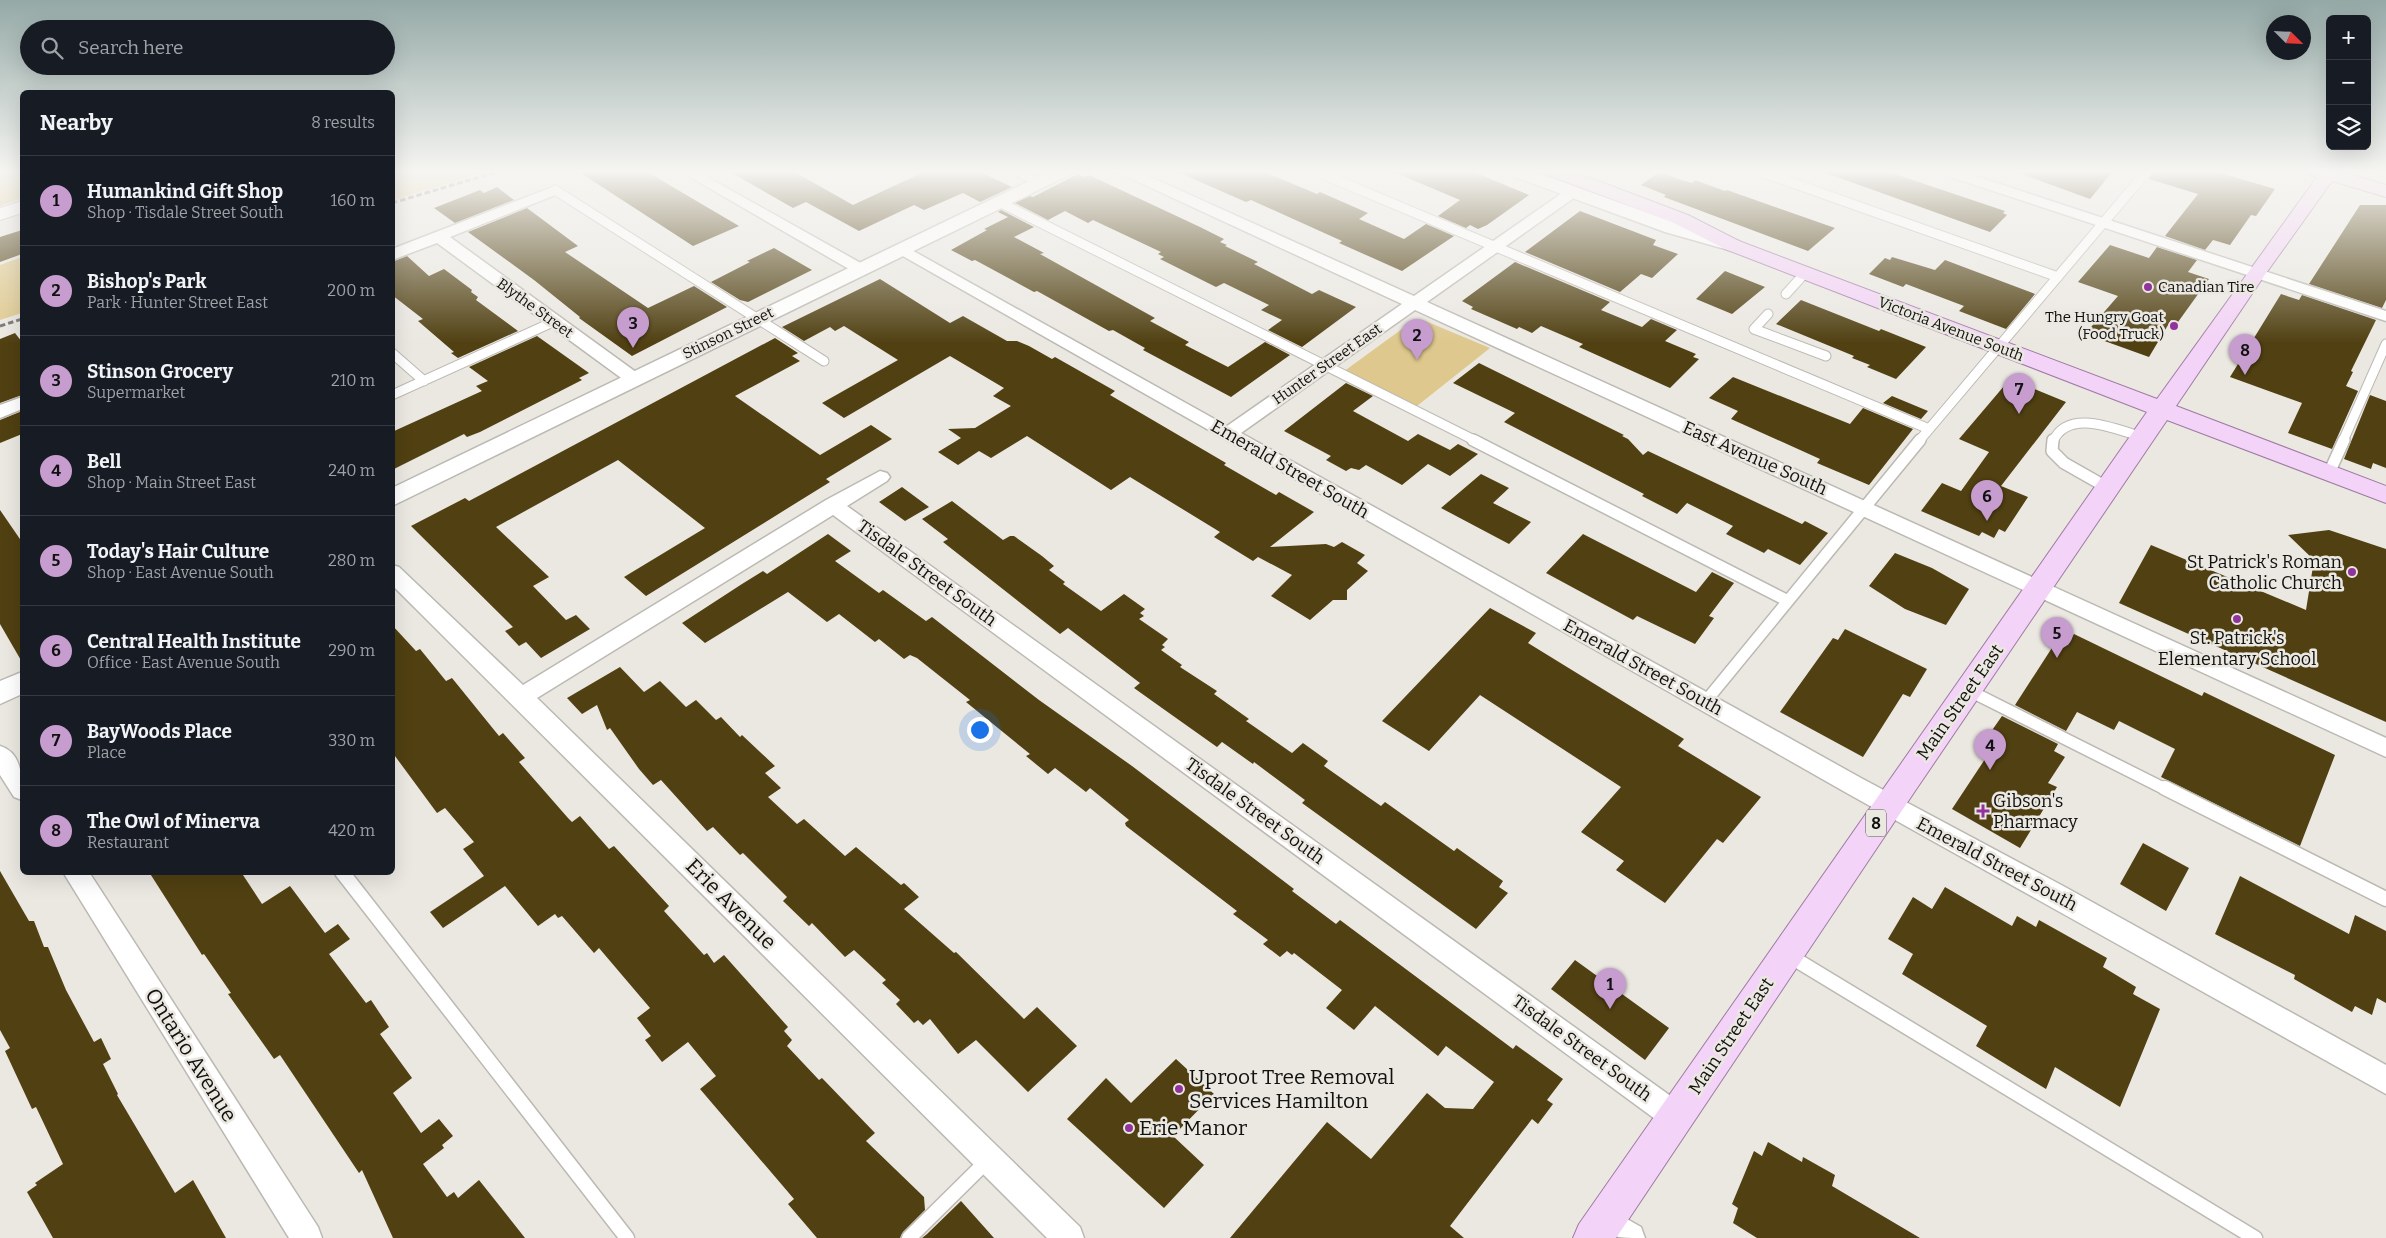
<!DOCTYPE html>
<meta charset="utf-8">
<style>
body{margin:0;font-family:Bitter,serif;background:#242831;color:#f1f3f6}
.controls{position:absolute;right:15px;top:15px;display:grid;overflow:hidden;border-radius:8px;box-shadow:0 5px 20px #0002}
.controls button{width:45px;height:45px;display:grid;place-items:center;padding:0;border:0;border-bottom:1px solid #363941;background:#171b24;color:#f1f3f6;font:25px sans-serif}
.compass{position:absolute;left:2266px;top:15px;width:45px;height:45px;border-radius:50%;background:#171b24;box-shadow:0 5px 20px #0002;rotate:114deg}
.you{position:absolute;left:979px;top:729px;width:18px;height:18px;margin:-12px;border:4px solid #fff;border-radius:50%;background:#1a73e8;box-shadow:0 0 0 8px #1a73e833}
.badge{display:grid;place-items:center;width:32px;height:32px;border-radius:50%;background:#c69dce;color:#111;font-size:16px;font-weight:700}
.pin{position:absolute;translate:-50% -41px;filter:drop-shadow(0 1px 2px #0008)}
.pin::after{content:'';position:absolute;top:26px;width:18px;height:15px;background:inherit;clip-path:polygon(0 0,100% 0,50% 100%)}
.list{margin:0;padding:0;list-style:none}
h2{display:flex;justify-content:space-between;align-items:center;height:65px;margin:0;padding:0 20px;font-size:21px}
h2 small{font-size:16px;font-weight:400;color:#9ea1a6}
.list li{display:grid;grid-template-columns:32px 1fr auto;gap:15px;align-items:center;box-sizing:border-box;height:90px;padding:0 20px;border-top:1px solid #363941}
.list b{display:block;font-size:19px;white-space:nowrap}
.list p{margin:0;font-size:16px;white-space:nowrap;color:#9ea1a6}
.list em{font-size:16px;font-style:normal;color:#9ea1a6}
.icon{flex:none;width:28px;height:28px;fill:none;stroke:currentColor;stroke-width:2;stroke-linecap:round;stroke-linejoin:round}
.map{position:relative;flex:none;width:2386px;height:1238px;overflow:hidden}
.search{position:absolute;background:#171b24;box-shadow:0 5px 20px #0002;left:20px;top:20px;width:375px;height:55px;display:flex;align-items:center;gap:12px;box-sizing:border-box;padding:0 18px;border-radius:28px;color:#9ea1a6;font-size:19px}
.panel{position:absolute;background:#171b24;box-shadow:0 5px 20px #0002;left:20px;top:90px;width:375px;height:785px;border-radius:8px}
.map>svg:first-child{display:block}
</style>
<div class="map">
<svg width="2386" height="1238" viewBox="0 0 2386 1238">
<rect width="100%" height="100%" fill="#ebe8e2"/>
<path fill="#dec88d" d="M0,170H22V198L0,206Z
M393,170H491L393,200Z
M22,257V313L0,320V265Z
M1423,320L1490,348L1417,406L1343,372L1413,321Z"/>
<path fill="#504012" d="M576,170H644L739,226L693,246Z
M727,170H791L853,205L928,170H976L1012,187L980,202L963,193L924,210L914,205L859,231L806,202L793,208Z
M1173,170H1260L1317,194L1320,192L1368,213L1359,219L1404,239L1426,224L1454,236L1402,271L1339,243L1342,241L1251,200L1246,202Z
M1389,170H1469L1529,195L1487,225L1478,229L1470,225L1466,228L1438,216L1460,200Z
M1826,170H1883L2005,211L2003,213L2007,215L1990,232L1826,173Z
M2022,170H2114L2090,199L2022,174Z
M2154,170H2210L2275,189L2256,216L2251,215L2230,245L2213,240L2205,250L2165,236L2198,194L2149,179Z
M1659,172L1685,181L1692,183L1695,180L1725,191L1727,190L1835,228L1808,251L1664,197L1666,195L1641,185Z
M1078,174L1084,177L1089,175L1200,227L1224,239L1220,242L1227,245L1225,246L1258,262L1254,264L1312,294L1319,290L1356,307L1302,347L1268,330L1282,320L1261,310L1269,305L1224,283L1216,287L1160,259L1164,257L1158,254L1161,252L1093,220L1088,223L1065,211L1048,220L1015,203L1030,196L1033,197Z
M497,187L514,200L455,223L434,208L480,190L484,193Z
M2360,205H2386V300L2382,308L2309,284Z
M527,208L578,246L565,252L648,308L694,286L727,307L632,356L579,318L580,317L534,280L468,232Z
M1001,210L1034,227L1014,237L1044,253L1040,254L1155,318L1150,321L1189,342L1185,345L1228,367L1265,342L1290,355L1231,397L1143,350L1145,348L1113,330L1109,331L1037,291L1034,292L975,260L972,261L951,250L987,230L984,229L1008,217L998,212Z
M1580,211L1656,240L1653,245L1678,254L1652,278L1641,274L1620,292L1525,252Z
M22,230V254L0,262V237Z
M2110,245L2149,258L2157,247L2197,260L2188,272L2209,279L2178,322L2171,320L2149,357L2085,334L2118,296L2078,282Z
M774,248L812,270L748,302L740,300L711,282L750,262L747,261Z
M407,256L429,276L444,269L472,290L471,292L478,297L476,300L518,331L458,358L451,353L454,352L418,321L423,319L392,295V262Z
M1892,257L1935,270L1945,260L2035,294L2006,329L1959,311L1964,306L1906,284L1903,287L1869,274L1885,258L1890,260Z
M1515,262L1610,302L1601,310L1642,327L1651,319L1677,330L1665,341L1696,354L1693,357L1699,359L1670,388L1579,347L1583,344L1541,326L1532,333L1519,327L1517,329L1471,309L1473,307L1462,301Z
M1725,271L1765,287L1732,314L1696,299Z
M880,279L950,323L963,316L1007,341H1017L1029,346L1052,359L1055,357L1115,391L1110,395L1226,463L1224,465L1276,495L1279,492L1314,512L1270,547L1326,544L1334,547L1342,542L1365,555L1357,563L1368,571L1347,590V600H1333L1310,620L1271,596L1292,575L1258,557L1253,561L1214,537L1220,532L1130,477L1111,490L1027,436L991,458L979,451L958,465L938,452L961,438L948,429L975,428L1011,406L993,396L1004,388L950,356L844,418L822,403L898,360L844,326L835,331L830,327L804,341L782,327Z
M2281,294L2299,300L2302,295L2376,320L2351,371L2353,372L2346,386L2358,391L2332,449L2288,433L2302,403L2230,377Z
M1801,300L1879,331L1881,329L1926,347L1896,379L1867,367L1870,365L1852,358L1854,356L1776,324Z
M15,333L22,342V395L0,403V339Z
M537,336L589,373L579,378L582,380L533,405L480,432L467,437L464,434L392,470V432L482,391L476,386L488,381L469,367Z
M775,338L798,353L792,356L800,361L735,396L820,455L871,425L892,439L826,479L830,482L646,596L624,577L705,528L618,460L496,527L549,577L533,586L566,620L576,615L590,629L541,658L526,642L519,646L505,631L513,627L411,526L465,498L469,501Z
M1479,363L1624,435L1622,436L1628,439L1643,455L1648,451L1802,524L1805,521L1828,533L1800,565L1768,549L1764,553L1726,534L1733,526L1687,503L1677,514L1642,496L1644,494L1504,422L1515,413L1453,383Z
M1733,377L1850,424L1863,408L1913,429L1869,485L1817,463L1820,459L1731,419L1738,411L1709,398Z
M2010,379L2066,402L2001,486L2028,497L2005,532L1999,529L1994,538L1982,532L1979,536L1921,511L1942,483L1961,491L1989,452L1959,439Z
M1346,383L1373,396L1353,411L1408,441L1418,434L1450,450L1458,444L1478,454L1450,476L1428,464L1402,485L1366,465L1359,470L1351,468L1346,471L1326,460L1331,456L1284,431Z
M2370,395L2386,401V468L2373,463L2371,469L2344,459Z
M1892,396L1928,411L1921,419L1883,403Z
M22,411V434L0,443V420Z
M1481,474L1509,488L1493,503L1531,522L1509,544L1441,508Z
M902,487L929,507L905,521L879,502Z
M952,501L1003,540L1010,536H1014L1042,556L1054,566L1049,570L1065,582L1063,584L1101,611L1124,594L1145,609L1140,613L1144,616L1139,619L1168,639L1162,645L1165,647L1161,650L1182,665L1180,667L1217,691L1214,694L1249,719L1246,721L1292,753L1303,743L1328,761L1324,766L1368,797L1381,806L1385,802L1454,851L1457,848L1503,881L1499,887L1508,893L1476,929L1302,803L1305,800L1254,762L1253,764L1222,742L1217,747L1162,708L1134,688L1140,683L1068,628L1060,634L943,542L948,539L922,519Z
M0,510L22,542V662L0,624Z
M2329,530L2386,549V722L2119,603L2151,545L2306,610L2314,560L2288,535Z
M828,534L851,551L835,561L879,593L883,590L926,621L932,617L1039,700L1132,766L1294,889L1292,891L1336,924L1340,920L1513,1049L1516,1045L1563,1079L1547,1100L1553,1104L1538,1124L1532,1119L1450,1226L1464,1238H1230L1327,1122L1371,1159L1427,1093L1445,1108L1473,1109L1494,1082L1446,1046L1438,1056L1375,1006L1354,1030L1326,1008L1342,990L1294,953L1292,955L1287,951L1280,957L1263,944L1268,940L1233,914L1237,911L1126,826L1125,823L1129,820L1090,788L1086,792L1055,768L1048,774L1026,756L1030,754L966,702L970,700L917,658L910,655L904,659L879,639L875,642L839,614L827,622L788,592L705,643L682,623L742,584L763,571L767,574Z
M1583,534L1696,592L1712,572L1734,583L1709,616L1714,618L1695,644L1637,616L1633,620L1546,573Z
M1895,553L1932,568L1969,589L1946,625L1905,609L1869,586Z
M1490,608L1536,633L1528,643L1684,739L1678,746L1761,797L1723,843L1717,839L1665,903L1616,870L1624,861L1581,832L1621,787L1480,695L1429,751L1382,721Z
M392,625L416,651L420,649L446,681L452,678L499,736L503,733L525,758L519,762L568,818L572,822L580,816L609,849L614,846L669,906L664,911L704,955L707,953L714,963L724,955L788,1027L784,1031L792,1040L787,1046L819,1080L822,1078L875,1133L866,1141L924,1197L925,1210L903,1232L900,1238H817L788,1204L794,1199L700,1089L716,1076L688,1042L662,1062L645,1040L651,1036L637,1018L650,1008L599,948L594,953L562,916L558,918L555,914L538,926L505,886L443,928L430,912L484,876L463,849L474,842L445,808L437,813L392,752Z
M1845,629L1927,669L1910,697L1903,694L1863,757L1780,712L1833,638L1838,640Z
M2074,634L2202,696L2204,692L2335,755L2300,846L2161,777L2175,749L2119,721L2114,730L2077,712L2066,731L2015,705L2057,640L2068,645Z
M620,667L644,692L660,681L686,707L696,700L716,720L721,717L740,737L742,735L775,766L765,773L781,788L768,797L797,824L804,819L845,856L856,847L901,885L904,883L919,897L904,909L954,953L956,952L1024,1019L1037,1007L1077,1046L1028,1092L976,1040L958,1054L930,1019L923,1025L918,1020L914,1023L896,1004L900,1000L882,983L886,980L854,950L845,957L812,923L809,926L783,901L787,897L743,853L740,855L713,827L707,831L661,780L653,785L639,769L610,728L607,730L597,705L582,714L567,698Z
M2002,716L2058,744L2054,751L2065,757L2048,783L2057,787L2020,848L1952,809L1997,741L1988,736Z
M2143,843L2189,868L2166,911L2120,884Z
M0,871L29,921H34L44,947H48L66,990L94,1042L101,1038L111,1059L103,1064L118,1094L117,1095L175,1193L193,1180L226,1238H53L27,1192L37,1185L35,1183L63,1164L36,1107L32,1109L5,1051L10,1048L0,1030Z
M149,872H241L262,904L290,886L325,933L338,924L350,939L329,954L366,1003L371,1000L389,1027L380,1034L412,1078L393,1093L421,1133L439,1119L453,1136L442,1145L444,1148L423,1164L447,1197L454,1192L458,1198L479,1180L525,1238H393L362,1170L359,1173L280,1055L274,1059L228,994L231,993L204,954L202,955Z
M2240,876L2349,934L2355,915L2386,931V1003L2377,998L2372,1015L2355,1006L2352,1012L2294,979L2295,975L2215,934Z
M1945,887L2012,926L2017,916L2036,927L2039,920L2107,958L2103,967L2136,987L2133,994L2160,1009L2120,1107L2055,1067L2046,1089L1976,1046L1987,1026L1902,974L1913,954L1888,939L1913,897L1932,909Z
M1575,960L1669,1028L1645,1060L1551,989Z
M1176,1059L1214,1094L1173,1136L1204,1165L1164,1208L1067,1119L1106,1078L1131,1103Z
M1768,1142L1802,1162L1803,1157L1835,1175L1832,1186L1920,1238H1757L1733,1223L1738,1208L1732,1204L1754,1151L1762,1156Z
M961,1201L994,1238H922L927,1234Z"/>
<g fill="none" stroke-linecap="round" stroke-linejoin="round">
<g stroke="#bcb9b3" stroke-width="11">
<path id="service-far2" d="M1313,170L1929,429
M1756,170L2058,277
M2130,170L2144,174
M555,190L824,361
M999,202L1476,441
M1786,294L1805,273
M1768,314L1754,329L1826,356
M392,353L424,381
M392,395L553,322
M1919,441L2148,170
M2053,441C2069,407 2117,430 2143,437
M2343,441L2386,344"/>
</g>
<g stroke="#bcb9b3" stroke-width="14">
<path id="service-far1" d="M1473,440L1788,601
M2053,440L2052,451L2064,463L2108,488
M2329,473L2344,440
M1968,690L2167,790
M1706,701L1920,440"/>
</g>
<g stroke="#bcb9b3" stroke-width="17">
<path id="service" d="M2165,788L2386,899
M342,872L627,1238
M1788,955L2255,1238
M909,1238L989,1159"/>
</g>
<g stroke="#bcb9b3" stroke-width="3">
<path id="minor" d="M678,170H695L866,266L868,269L860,274L854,272Z
M1006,170H1024L1046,182L1044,185H1034Z
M1117,170H1135L1414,296L1568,189H1578L1580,192L1578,195L1427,302L2386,738V757L1415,310L1241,433L1861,778L2065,887L2386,1065V1094L1845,792L894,251L902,246L908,248L1227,426L1402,304L1119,173Z
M1601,170H1616L1607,175L1602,174Z
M1937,170H1957L2386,311V321L1939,173Z
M555,186L562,190L560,193L450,237L640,375L643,379L640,383H628L437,243L392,260V249Z
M22,397V409L0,418V405Z
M880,471L887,473L890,477L887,481L847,506L1686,1107L1690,1117L1686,1127L1676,1131L1666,1127L833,515L537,698L1080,1227L1084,1238H1047L392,585V565L399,567L523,685L826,500Z
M0,746C23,753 22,779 22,800L14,797L0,775Z
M63,872H89L318,1227L322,1238H289Z
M1604,1206L1641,1227L1645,1238C1622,1238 1599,1238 1589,1221L1593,1210Z"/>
</g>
<g stroke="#bcb9b3" stroke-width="3">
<path id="tertiary" d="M1052,170H1074L1071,174L392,506V488Z
M1504,170H1529L1679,224L1739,241L1742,245L1739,249L1732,251L1665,232L1507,174Z
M22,672V694L0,704V681Z"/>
</g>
<g stroke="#bcb9b3" stroke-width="2">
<path id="secondary" d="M22,201V213L0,220V208Z"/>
</g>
<g stroke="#9f7ca2" stroke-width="2">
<path id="primary" d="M1544,170H1569L1688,215L1739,241L2157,399L2317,177L2307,174L2305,170H2340L2339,171L2386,185V197L2332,181L2264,276L2176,406L2386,486V503L2167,420L1915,791L1616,1238H1573L1579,1224L2147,412L1725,249L1674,223L1546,174Z"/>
</g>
<use href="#service-far2" stroke="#fff" stroke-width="9"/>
<use href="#service-far1" stroke="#fff" stroke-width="11"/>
<use href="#service" stroke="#fff" stroke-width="14"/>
<use href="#minor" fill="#fff" fill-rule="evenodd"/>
<use href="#tertiary" fill="#fff" fill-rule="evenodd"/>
<use href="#secondary" fill="#fff" fill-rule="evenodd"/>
<use href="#primary" fill="#f3d3f7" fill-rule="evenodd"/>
<path stroke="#716f6b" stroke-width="3" stroke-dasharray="5.5 3" stroke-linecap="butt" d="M392,203L503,170
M0,326L22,319"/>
</g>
<linearGradient id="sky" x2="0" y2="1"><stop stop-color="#94a9a6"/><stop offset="0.5" stop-color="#f6f5f2"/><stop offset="1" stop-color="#f6f5f2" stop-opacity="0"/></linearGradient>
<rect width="2386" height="343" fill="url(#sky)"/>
<g fill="#91339d" stroke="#ebe8e2" stroke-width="2">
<circle cx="2148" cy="287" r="5"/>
<circle cx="2174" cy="326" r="5"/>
<circle cx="2352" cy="572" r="5"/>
<circle cx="2237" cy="619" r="5"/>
<path d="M1980.5 803.5h5v5h5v5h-5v5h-5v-5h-5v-5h5z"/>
<circle cx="1179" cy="1089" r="5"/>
<circle cx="1129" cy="1128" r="5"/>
</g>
<g text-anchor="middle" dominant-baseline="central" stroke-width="5" stroke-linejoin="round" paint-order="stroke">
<g font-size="15" fill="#11110e" stroke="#ebe8e2" text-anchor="start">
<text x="2158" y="287">Canadian Tire</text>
<text x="2164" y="317" text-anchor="end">The Hungry Goat<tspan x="2164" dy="17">(Food Truck)</tspan></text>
</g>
<g font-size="15" fill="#11110e" stroke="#ebe8e2">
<text transform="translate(535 308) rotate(36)">Blythe Street</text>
<text transform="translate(1951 329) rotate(21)">Victoria Avenue South</text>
<text transform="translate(728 333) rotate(-26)">Stinson Street</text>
<text transform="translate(1327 364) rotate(-35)">Hunter Street East</text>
</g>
<rect fill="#ebe8e2" stroke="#52524e" stroke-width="1" x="1866" y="809.5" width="20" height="27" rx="4"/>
<g font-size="16" font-weight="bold" fill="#11110e">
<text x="1876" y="823">8</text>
</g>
<g font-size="18" fill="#11110e" stroke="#ebe8e2">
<text transform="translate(1755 458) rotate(24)">East Avenue South</text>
<text transform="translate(1290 469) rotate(30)">Emerald Street South</text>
<text transform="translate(927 573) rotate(36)">Tisdale Street South</text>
<text transform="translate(1643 667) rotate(29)">Emerald Street South</text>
<text transform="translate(1960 702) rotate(-55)">Main Street East</text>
<text transform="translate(1255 811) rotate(36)">Tisdale Street South</text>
<text transform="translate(1997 864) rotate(28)">Emerald Street South</text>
<text transform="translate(1731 1036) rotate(-56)">Main Street East</text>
<text transform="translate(1582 1048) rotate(36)">Tisdale Street South</text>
</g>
<g font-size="18" fill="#11110e" stroke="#ebe8e2" text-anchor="end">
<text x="2342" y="562">St Patrick's Roman<tspan x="2342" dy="21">Catholic Church</tspan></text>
<text x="2237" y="638" text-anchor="middle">St. Patrick's<tspan x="2237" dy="21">Elementary School</tspan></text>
<text x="1993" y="801" text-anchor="start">Gibson's<tspan x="1993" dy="21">Pharmacy</tspan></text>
</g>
<g font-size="21" fill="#11110e" stroke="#ebe8e2">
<text transform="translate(731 904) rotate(45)">Erie Avenue</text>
<text transform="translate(191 1055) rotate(58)">Ontario Avenue</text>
</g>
<g font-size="21" fill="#11110e" stroke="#ebe8e2" text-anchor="start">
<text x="1189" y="1077">Uproot Tree Removal<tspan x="1189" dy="24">Services Hamilton</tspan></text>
<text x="1139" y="1128">Erie Manor</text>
</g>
</g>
</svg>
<div class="controls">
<button>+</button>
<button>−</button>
<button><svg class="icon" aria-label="layers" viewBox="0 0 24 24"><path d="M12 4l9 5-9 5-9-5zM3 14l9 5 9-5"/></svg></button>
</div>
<svg class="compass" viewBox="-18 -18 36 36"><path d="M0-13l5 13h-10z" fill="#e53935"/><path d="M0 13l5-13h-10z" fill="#9ea1a6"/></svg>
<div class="you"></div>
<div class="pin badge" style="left:1610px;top:1009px">1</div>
<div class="pin badge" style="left:1417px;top:360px">2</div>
<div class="pin badge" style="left:633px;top:348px">3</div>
<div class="pin badge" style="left:1990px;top:770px">4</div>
<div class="pin badge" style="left:2057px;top:658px">5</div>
<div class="pin badge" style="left:1987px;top:521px">6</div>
<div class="pin badge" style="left:2019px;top:414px">7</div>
<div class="pin badge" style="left:2245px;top:375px">8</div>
<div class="search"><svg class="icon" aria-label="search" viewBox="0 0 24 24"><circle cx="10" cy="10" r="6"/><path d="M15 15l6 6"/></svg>Search here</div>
<section class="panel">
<h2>Nearby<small>8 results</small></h2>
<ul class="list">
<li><span class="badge">1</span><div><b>Humankind Gift Shop</b><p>Shop · Tisdale Street South</p></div><em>160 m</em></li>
<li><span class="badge">2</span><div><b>Bishop's Park</b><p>Park · Hunter Street East</p></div><em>200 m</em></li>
<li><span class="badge">3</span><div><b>Stinson Grocery</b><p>Supermarket</p></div><em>210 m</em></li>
<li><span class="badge">4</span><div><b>Bell</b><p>Shop · Main Street East</p></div><em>240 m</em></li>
<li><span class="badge">5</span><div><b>Today's Hair Culture</b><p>Shop · East Avenue South</p></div><em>280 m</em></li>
<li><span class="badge">6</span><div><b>Central Health Institute</b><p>Office · East Avenue South</p></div><em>290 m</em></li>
<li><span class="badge">7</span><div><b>BayWoods Place</b><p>Place</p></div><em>330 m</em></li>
<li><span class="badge">8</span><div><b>The Owl of Minerva</b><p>Restaurant</p></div><em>420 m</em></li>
</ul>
</section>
</div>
